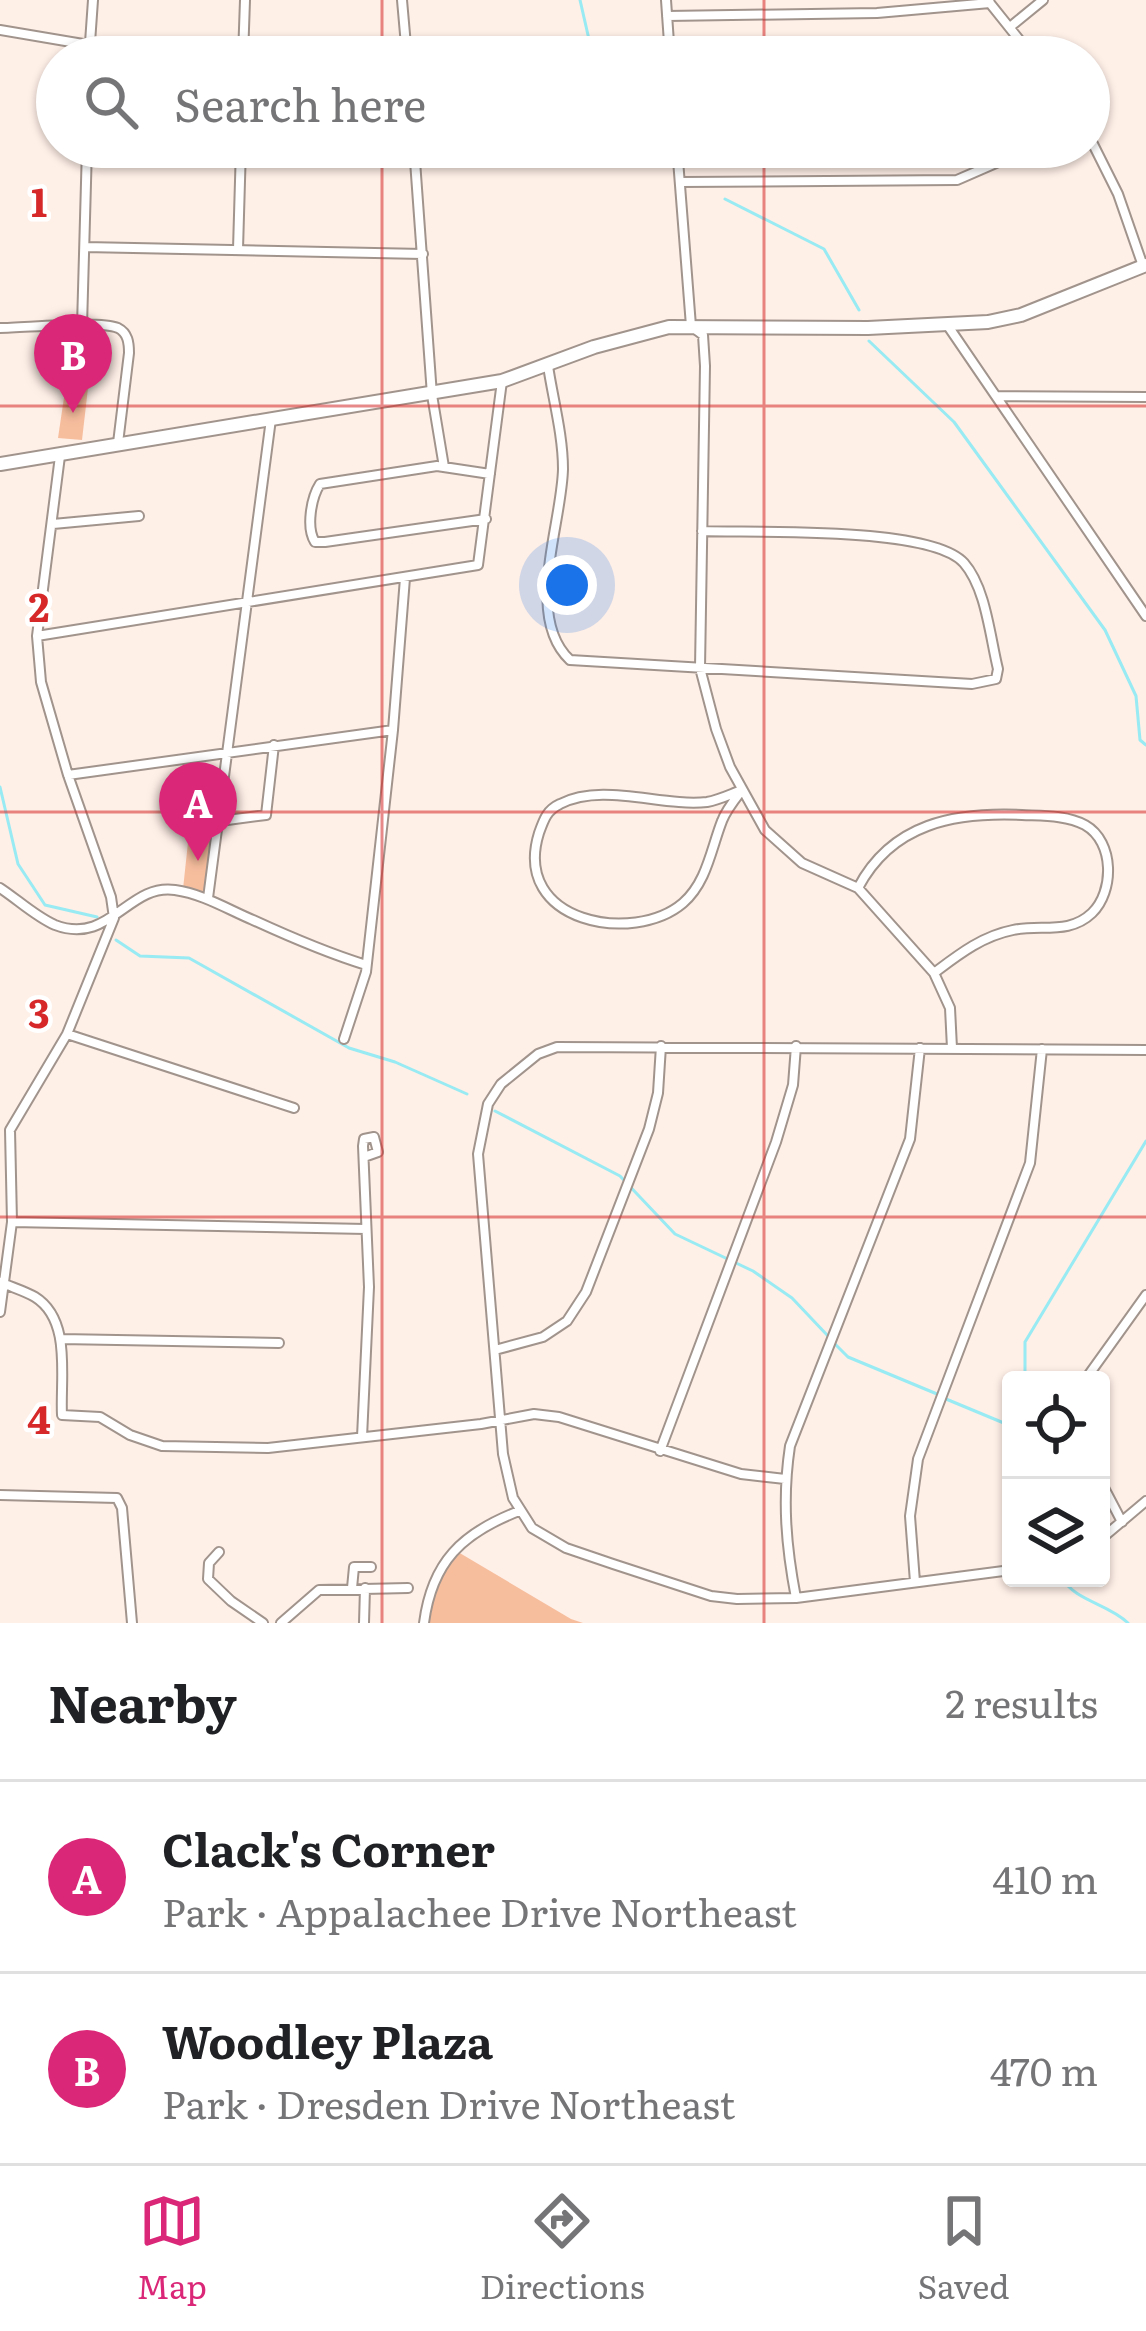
<!DOCTYPE html>
<meta charset="utf-8">
<style>
body{margin:0;font-family:Literata,serif;background:#f6f6f6;color:#202124}
.controls{position:absolute;right:36px;bottom:36px;display:grid;overflow:hidden;border-radius:12px;box-shadow:0 3px 9px #0004}
.controls button{width:108px;height:108px;display:grid;place-items:center;padding:0;border:0;border-bottom:3px solid #e0e0e0;background:#fff;color:#202124;font:60px sans-serif}
.you{position:absolute;left:567px;top:585px;width:42px;height:42px;margin:-30px;border:9px solid #fff;border-radius:50%;background:#1a73e8;box-shadow:0 0 0 18px #1a73e833}
.badge{display:grid;place-items:center;width:78px;height:78px;border-radius:50%;background:#db2777;color:#fff;font-size:39px;font-weight:700}
.pin{position:absolute;translate:-50% -99px;filter:drop-shadow(0 3px 6px #0008)}
.pin::after{content:'';position:absolute;top:63px;width:42px;height:36px;background:inherit;clip-path:polygon(0 0,100% 0,50% 100%)}
.list{margin:0;padding:0;list-style:none}
h2{display:flex;justify-content:space-between;align-items:center;height:156px;margin:0;padding:0 48px;font-size:51px}
h2 small{font-size:39px;font-weight:400;color:#757577}
.list li{display:grid;grid-template-columns:78px 1fr auto;gap:36px;align-items:center;box-sizing:border-box;height:192px;padding:0 48px;border-top:3px solid #e0e0e0}
.list b{display:block;font-size:45px;white-space:nowrap}
.list p{margin:0;font-size:39px;white-space:nowrap;color:#757577}
.list em{font-size:39px;font-style:normal;color:#757577}
.icon{flex:none;width:66px;height:66px;fill:none;stroke:currentColor;stroke-width:2;stroke-linecap:round;stroke-linejoin:round}
.map{position:relative;flex:none;width:1146px;height:1623px;overflow:hidden}
.search{position:absolute;background:#fff;box-shadow:0 3px 9px #0004;left:36px;right:36px;top:36px;height:132px;display:flex;align-items:center;gap:30px;box-sizing:border-box;padding:0 42px;border-radius:66px;color:#757577;font-size:45px}
.sheet{height:540px;background:#fff}
nav{display:flex;justify-content:space-around;align-items:center;box-sizing:border-box;height:168px;border-top:3px solid #e0e0e0;background:#fff;font-size:33px;color:#757577}
nav a{display:grid;justify-items:center;gap:6px}
nav .on{color:#db2777}
.map>svg:first-child{display:block}
</style>
<div class="map">
<svg width="1146" height="1623" viewBox="0 0 1146 1623">
<rect width="100%" height="100%" fill="#feefe7"/>
<path fill="#f7be9e" d="M66,384L88,388L82,440L58,438Z
M213,830L206,895L183,889L189,833Z
M458,1552L571,1619L583,1623H425L429,1582Z"/>
<g fill="none" stroke-linecap="round" stroke-linejoin="round">
<path stroke="#98eaf3" stroke-width="3" d="M580,0L593,57
M725,199L824,249L859,310
M869,341L954,422L1105,630L1136,696L1140,740L1146,745
M0,787L18,864L45,905L97,917
M116,940L140,956L189,958L349,1048L395,1062L467,1094
M495,1111L620,1176L675,1234L753,1271L792,1298L828,1336
M834,1343L848,1357L937,1394
M1025,1380V1342L1146,1141
M946,1399L1011,1426
M1062,1578C1075,1601 1109,1604 1128,1623"/>
<g stroke="#a1948d" stroke-width="12">
<path id="street" d="M402,0L407,57
M666,0L670,57
M989,2L1033,57
M667,16L877,13L990,3
M1010,27L1043,0
M0,30L89,45
M89,57L93,0
M243,57L245,0
M1089,136L1118,194L1143,266
M414,147L432,395L444,467
M677,147L691,326L703,335L705,366L700,668L716,729L730,767L765,830L802,863L858,888L934,973L950,1008L952,1048
M680,182L957,180L1033,147
M85,247L423,254
M238,249L241,147
M82,326L87,147
M948,326L1146,616
M0,328C24,328 99,320 118,328C128,333 129,343 129,353L118,443
M548,366C553,399 563,435 563,469C562,523 524,617 570,660L972,684L996,679L998,669C990,637 986,588 964,563C931,526 757,533 702,531
M997,396L1146,397
M486,519L325,542H315C306,528 311,498 320,484L437,466L490,474
M53,524L139,516
M37,636L478,565L502,381
M68,775L393,730
M742,790C735,799 726,810 722,821C711,849 707,882 683,903C634,945 511,923 539,833C544,819 547,810 560,804C603,782 661,807 707,802C719,800 731,794 742,790Z
M220,821L266,815L274,745
M0,888C17,899 36,917 55,925C110,946 128,883 175,890C203,894 227,909 253,920C290,937 327,953 366,965
M858,888C892,823 955,812 1022,815C1043,816 1066,815 1085,825C1115,842 1114,892 1092,913C1069,935 1041,924 1013,930C982,936 958,955 934,973
M208,898L271,419
M67,1034L294,1108
M344,1039L366,972L393,730L405,578
M12,1222L366,1229
M0,1282C11,1287 25,1291 35,1297C72,1320 60,1378 62,1415L100,1417L130,1435L162,1446L268,1448L481,1424L534,1414L559,1417L741,1474L785,1479
M0,1312L12,1222L10,1130L67,1034L114,918L111,897L68,775L41,682L37,636L60,456
M61,1339L279,1343
M495,1350L543,1337L567,1321L586,1292L649,1129L658,1093L661,1046
M1085,1380L1146,1295
M362,1437L369,1287L363,1146L364,1139L374,1137L378,1152L364,1157
M660,1451L776,1142L793,1085L796,1046
M1101,1482L1122,1522
M0,1495L117,1498L122,1508L132,1623
M1101,1539L1146,1501
M219,1552L209,1563L208,1579L231,1601L263,1623
M1011,1570L796,1598L737,1599L711,1596L613,1564L566,1548L532,1528L513,1498L503,1454L478,1154L488,1104L501,1084L538,1054L557,1047L1146,1050
M915,1582L910,1516L918,1459L1030,1163L1042,1049
M352,1588L354,1567H371
M796,1598C786,1546 782,1499 790,1446L910,1139L920,1048
M281,1623L319,1590L408,1588
M364,1623L365,1588
M424,1623C432,1562 462,1533 519,1511"/>
</g>
<g stroke="#a1948d" stroke-width="16">
<path id="secondary" d="M0,464L502,381L594,347L669,327L868,328L988,322L1021,315L1146,265"/>
</g>
<use href="#street" stroke="#fff" stroke-width="8"/>
<use href="#secondary" stroke="#fff" stroke-width="12"/>
</g>
<path fill="none" stroke="#d62828" stroke-width="3" stroke-opacity="0.55" d="M382,0V57M764,0V57M382,147V1623M764,147V1623M0,406H1146M0,812H1146M0,1217H1146"/>
<g font-size="39" text-anchor="middle" font-weight="bold" fill="#d62828" stroke="#fff" stroke-width="9" stroke-linejoin="round" paint-order="stroke">
<text x="39" y="217">1</text>
<text x="39" y="622">2</text>
<text x="39" y="1028">3</text>
<text x="39" y="1434">4</text>
</g>
</svg>
<div class="controls">
<button><svg class="icon" aria-label="locate" viewBox="0 0 24 24"><circle cx="12" cy="12" r="6"/><path d="M12 2v4M12 18v4M2 12h4M18 12h4"/></svg></button>
<button><svg class="icon" aria-label="layers" viewBox="0 0 24 24"><path d="M12 4l9 5-9 5-9-5zM3 14l9 5 9-5"/></svg></button>
</div>
<div class="you"></div>
<div class="pin badge" style="left:198px;top:861px">A</div>
<div class="pin badge" style="left:73px;top:413px">B</div>
<div class="search"><svg class="icon" aria-label="search" viewBox="0 0 24 24"><circle cx="10" cy="10" r="6"/><path d="M15 15l6 6"/></svg>Search here</div>
</div>
<section class="sheet">
<h2>Nearby<small>2 results</small></h2>
<ul class="list">
<li><span class="badge">A</span><div><b>Clack's Corner</b><p>Park · Appalachee Drive Northeast</p></div><em>410 m</em></li>
<li><span class="badge">B</span><div><b>Woodley Plaza</b><p>Park · Dresden Drive Northeast</p></div><em>470 m</em></li>
</ul>
</section>
<nav>
<a class="on"><svg class="icon" aria-label="map" viewBox="0 0 24 24"><path d="M3 6l6-2 6 2 6-2v14l-6 2-6-2-6 2zM9 4v14M15 6v14"/></svg>Map</a>
<a><svg class="icon" aria-label="directions" viewBox="0 0 24 24"><path d="M12 3l9 9-9 9-9-9zM9 14v-3h6M13 9l2 2-2 2"/></svg>Directions</a>
<a><svg class="icon" aria-label="saved" viewBox="0 0 24 24"><path d="M7 4h10v16l-5-4-5 4z"/></svg>Saved</a>
</nav>
